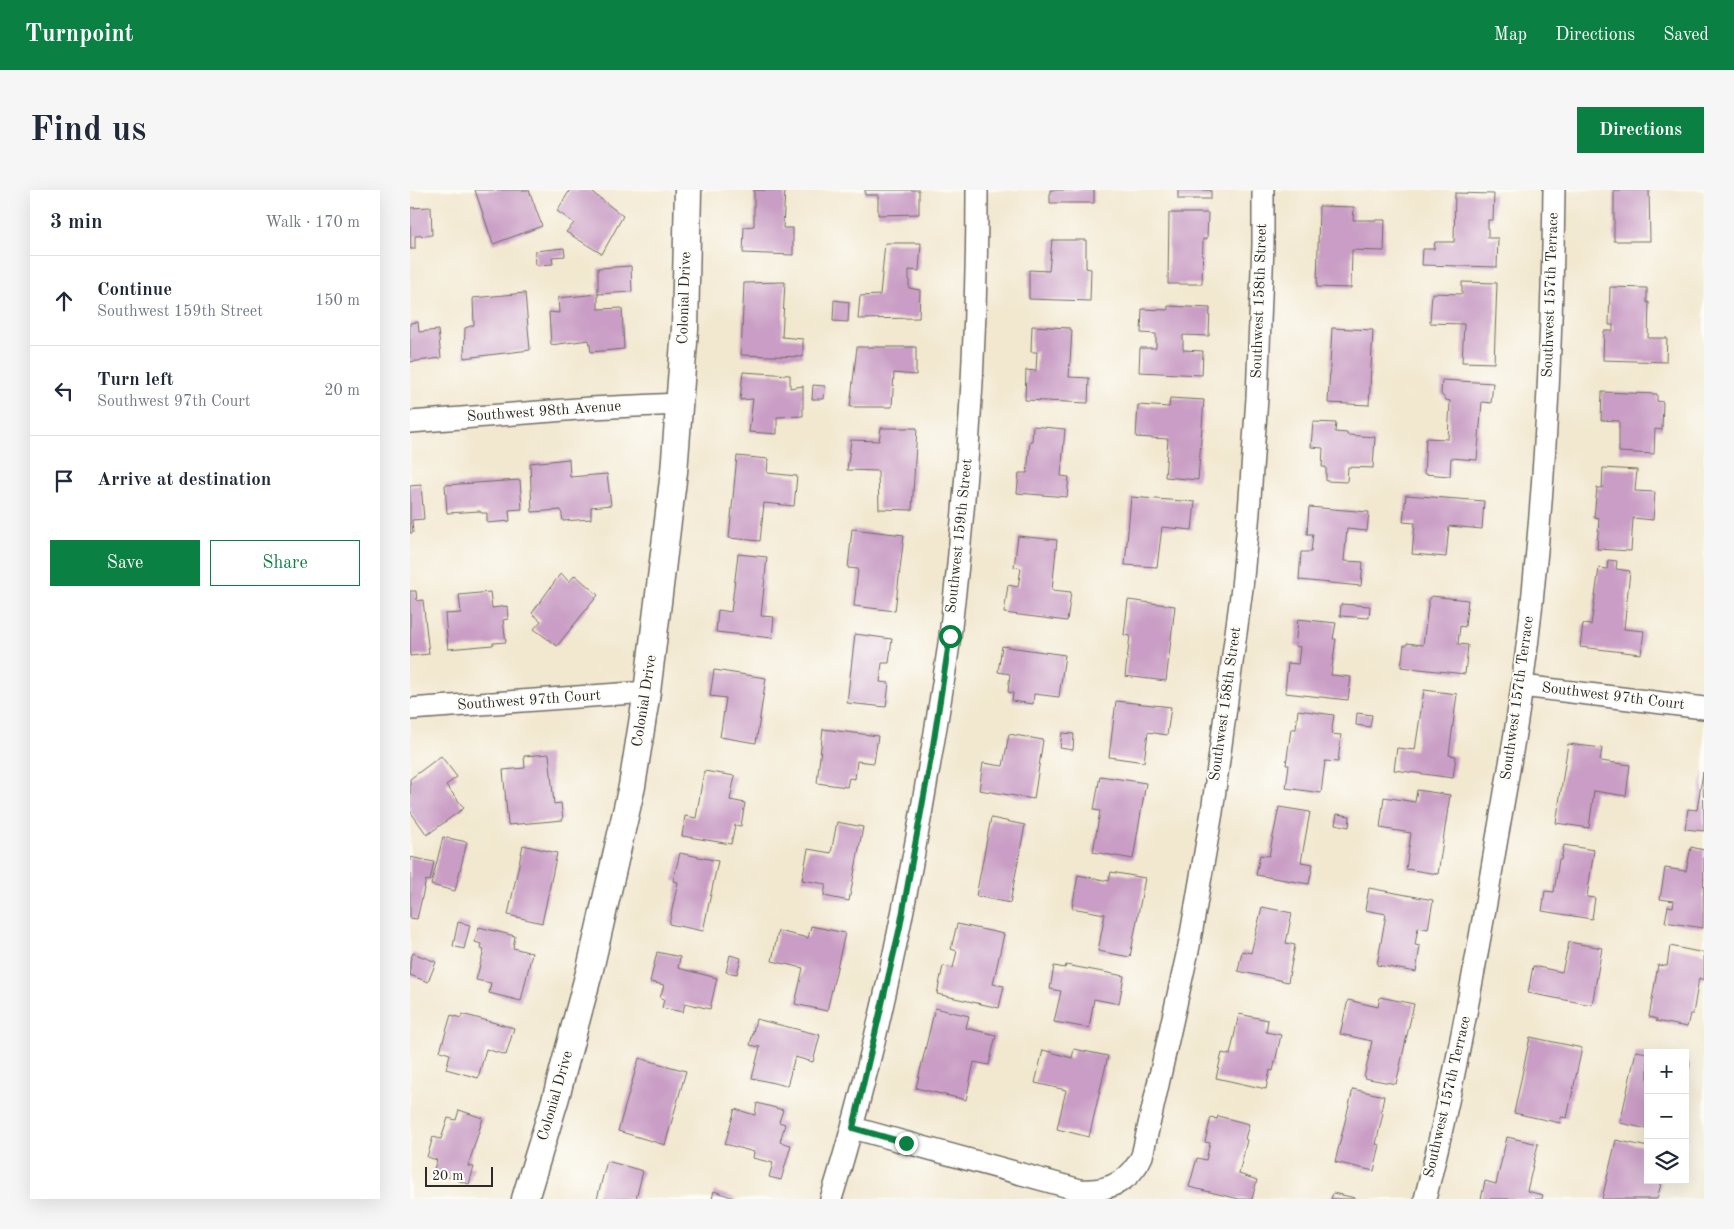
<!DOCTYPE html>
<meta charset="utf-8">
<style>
body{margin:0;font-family:"Old Standard TT",serif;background:#f6f6f7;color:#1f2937}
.controls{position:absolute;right:15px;bottom:15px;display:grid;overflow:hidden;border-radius:0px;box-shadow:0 5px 20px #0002}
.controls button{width:45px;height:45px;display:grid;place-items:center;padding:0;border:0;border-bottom:1px solid #e0e1e3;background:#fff;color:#1f2937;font:25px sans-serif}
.scale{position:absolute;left:15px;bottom:12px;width:68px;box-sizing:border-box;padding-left:5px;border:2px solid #2b2b2b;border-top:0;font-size:14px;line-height:18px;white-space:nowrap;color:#2b2b2b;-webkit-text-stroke:4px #fdfcf7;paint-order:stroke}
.stop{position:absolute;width:15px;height:15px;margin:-11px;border:4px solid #0b8043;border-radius:50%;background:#fff}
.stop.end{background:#0b8043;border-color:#fff;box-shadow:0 1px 5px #0008}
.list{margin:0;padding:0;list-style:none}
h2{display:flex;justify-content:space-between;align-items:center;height:65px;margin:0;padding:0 20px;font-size:21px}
h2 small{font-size:16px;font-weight:400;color:#747a83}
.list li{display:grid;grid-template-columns:32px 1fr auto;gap:15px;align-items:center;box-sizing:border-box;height:90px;padding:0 20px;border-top:1px solid #e0e1e3}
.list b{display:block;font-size:19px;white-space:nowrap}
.list p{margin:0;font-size:16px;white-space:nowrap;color:#747a83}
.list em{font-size:16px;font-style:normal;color:#747a83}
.actions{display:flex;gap:10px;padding:15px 20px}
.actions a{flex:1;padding:11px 0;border:1px solid #0b8043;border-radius:0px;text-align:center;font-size:18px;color:#0b8043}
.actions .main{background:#0b8043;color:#fff}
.icon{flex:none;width:28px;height:28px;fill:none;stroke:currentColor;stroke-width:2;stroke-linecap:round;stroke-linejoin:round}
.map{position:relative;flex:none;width:1294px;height:1009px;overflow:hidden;border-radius:0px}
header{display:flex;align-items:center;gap:30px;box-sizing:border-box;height:70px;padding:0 25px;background:#0b8043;color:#fff}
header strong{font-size:24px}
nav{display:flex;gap:28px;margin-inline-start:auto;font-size:18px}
.intro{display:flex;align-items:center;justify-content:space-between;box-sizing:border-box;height:120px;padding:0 30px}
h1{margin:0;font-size:35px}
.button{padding:12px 22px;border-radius:0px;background:#0b8043;color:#fff;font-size:18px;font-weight:700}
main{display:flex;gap:30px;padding:0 30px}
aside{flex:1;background:#fff;border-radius:0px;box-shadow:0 5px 20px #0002}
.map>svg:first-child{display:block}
</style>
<header>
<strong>Turnpoint</strong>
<nav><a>Map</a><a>Directions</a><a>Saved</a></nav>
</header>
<div class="intro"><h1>Find us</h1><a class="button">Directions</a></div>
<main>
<aside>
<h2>3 min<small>Walk · 170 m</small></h2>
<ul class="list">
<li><svg class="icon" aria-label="ahead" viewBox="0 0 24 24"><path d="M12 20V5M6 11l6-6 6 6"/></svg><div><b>Continue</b><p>Southwest 159th Street</p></div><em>150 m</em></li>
<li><svg class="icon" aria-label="left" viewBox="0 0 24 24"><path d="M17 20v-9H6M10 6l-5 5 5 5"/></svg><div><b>Turn left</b><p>Southwest 97th Court</p></div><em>20 m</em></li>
<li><svg class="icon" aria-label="arrive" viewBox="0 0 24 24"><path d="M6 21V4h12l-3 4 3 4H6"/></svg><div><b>Arrive at destination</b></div></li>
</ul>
<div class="actions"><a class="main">Save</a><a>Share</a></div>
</aside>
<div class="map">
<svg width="1294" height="1009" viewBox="0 0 1294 1009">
<rect width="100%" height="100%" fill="#fdfcf7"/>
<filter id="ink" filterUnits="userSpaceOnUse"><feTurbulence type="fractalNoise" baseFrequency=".02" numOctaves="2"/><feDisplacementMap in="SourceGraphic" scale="10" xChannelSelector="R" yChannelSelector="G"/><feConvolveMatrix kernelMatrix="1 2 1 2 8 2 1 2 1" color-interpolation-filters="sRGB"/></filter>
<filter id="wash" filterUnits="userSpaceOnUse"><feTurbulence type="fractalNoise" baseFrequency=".0096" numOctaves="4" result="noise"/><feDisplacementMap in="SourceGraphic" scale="20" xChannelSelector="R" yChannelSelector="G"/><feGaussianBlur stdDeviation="1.12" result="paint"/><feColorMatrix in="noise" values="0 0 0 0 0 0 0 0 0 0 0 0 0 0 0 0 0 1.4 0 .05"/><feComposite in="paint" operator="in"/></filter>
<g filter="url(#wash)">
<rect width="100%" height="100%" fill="#f2e8d0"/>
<g id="blocks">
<path fill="#c99dc5" d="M65,0H119L132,36L83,54Z
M160,0H179L213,26L192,64L156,42L164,33L147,21Z
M344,0H375L373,38H383V65L333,63L334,37L344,36Z
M455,0H509V24L468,25V5H455Z
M640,0H684V13H640Z
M768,0H801V9H768Z
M1204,0H1239L1240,51H1204Z
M1045,3L1084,4L1083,30H1078V48H1088L1087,77L1012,75L1013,59H1024L1025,52H1044Z
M909,16L944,17L943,30H975L974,61L942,60L941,98L907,97Z
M21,17L22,45L5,46V59H0V18Z
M759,23H798L797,49H793L792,94H758Z
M642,50H676V78L681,79L680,111L619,109V80L639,81Z
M475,53H511L509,81L499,80V98L510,100L509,128L448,129L450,106L470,105Z
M154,58L155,66L142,67L143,74L126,75L125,61Z
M221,76L222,102L188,104V119L212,118L214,159L181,162L179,150L141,155L139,122L149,123L148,108L188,104V78Z
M375,92L372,147L393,149V167L331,165L334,93Z
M1052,92L1087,93L1084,173L1052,172L1054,134L1020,133L1022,103L1052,104Z
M1200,97L1237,98V113L1239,112L1238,148H1257L1256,172L1193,170L1194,141H1203V135H1199Z
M115,103L120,160L54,168L55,138L64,135L63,108Z
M424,110L439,112L438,132L423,131Z
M758,116L800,118L799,146L773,145V160L793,161L792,185L729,182L730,158H746V144L731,143L732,119L758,120Z
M8,132L9,142L28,140L31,168L0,172V133Z
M622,136L660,138V140H662L659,187L679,188L678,213L615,210L616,180L626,181L627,162H621Z
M922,138L963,140L959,215L918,213Z
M447,157H506V185L484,183L482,217H440Z
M333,182L380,185V198L393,196V226L367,227V244L339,242L343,209L330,210Z
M1032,190L1083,193L1081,213L1072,212L1067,270L1041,268L1040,286L1014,284L1016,248L1038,249L1040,211L1036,210L1031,204Z
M403,195L415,196L414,209H402Z
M1192,202L1247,204V211L1253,212L1252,240L1245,239L1244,264L1209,262V231L1191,230Z
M760,208L794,210L788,290L755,287L758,249L726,247L728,215L759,217Z
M903,232L926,233L925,242L937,243V245L965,247L963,278L938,277L937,292L916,291V277H912L913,258L901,257Z
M623,236L655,239L651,286L659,287L657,307L607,303L609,283H617L620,251H622Z
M471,238H507L502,320L469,319L468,281L437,280L441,250L469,251Z
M327,266L358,269L357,283L387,286L384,316L354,313L350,351L319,348Z
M159,269L160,287L197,284L201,315L181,317V329L153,331L151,320L122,322L120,273Z
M1193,278L1227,280L1225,301L1245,302L1243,330L1223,328L1221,361L1187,359L1189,328L1184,327L1187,298H1192Z
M110,290L112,319L99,320L100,331L77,333V323H71L70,321L37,323L35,295Z
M11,295L14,329L2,330L3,343H0V296Z
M996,305L1074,311L1072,339L1039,336L1036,367L1002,364L1005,333L993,332Z
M721,307L785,312L782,340L752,337L747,377L715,375Z
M899,317L959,322L957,341L937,339L934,371L953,372L951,396L889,390L891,362H901L903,344H897Z
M442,339L494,345L485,421L444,416L448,379L438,378Z
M608,346L647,350L642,400L661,402L657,431L594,423L598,395L608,397L611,378L604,377Z
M328,364L357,367L351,426L364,427L362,448L306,442L308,420L321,422Z
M1198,370L1207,371L1206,379L1220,381L1214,439L1234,441L1231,464L1170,457L1173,434L1181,435L1189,378L1197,379Z
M151,383L159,392L165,385L188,405L147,456L124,439L131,431L122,423Z
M0,401H6L7,411L13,410L19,464L0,466Z
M80,402L82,418L97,416L98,429L93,430L96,452L83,453V455L38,459L35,424L51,423L49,405Z
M1021,406L1058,410L1055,437L1050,436L1048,454L1058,455L1055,484L991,477L994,455H997V453L1013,455L1019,408H1021Z
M718,410L765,416L756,491L715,486L720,446L714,445Z
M931,414L960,416L959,428L930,426Z
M888,429L926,433L923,449H926L921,485L941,487L938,510L875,503L878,473L888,474L890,457L885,456Z
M445,444L482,449L479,473H472L470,492L479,493L476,517L437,513Z
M592,456L655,465L649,507L624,504L623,514L602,511L603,503L598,502L600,484L588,482Z
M304,480L356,488L346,553L310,547L316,508L300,506Z
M1014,500L1047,504L1039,565L1046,566L1043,588L984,580L987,558L1005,560Z
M706,511L761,517L757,545L738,542L734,572L699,567Z
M888,520L924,525L921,544L931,545L928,572L915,571L911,603L876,598L879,575H876L881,539H886Z
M947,523L962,525L960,537L946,535Z
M413,539L468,546L464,573L447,571L445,589L439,588L437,597L407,593Z
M652,543L664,544L663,560L650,558Z
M599,544L633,550L624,609L569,600L573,573L593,576Z
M1158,554L1192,558L1190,571L1220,575L1216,606L1184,601L1179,638L1146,633Z
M139,564L144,614L151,613L153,630L98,635L93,580L115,578L114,566Z
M31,566L47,587L36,595L54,618L17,645L0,621V589Z
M294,581L325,586L320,610L335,613L331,636L325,635L321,654L272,646L275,626L286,628Z
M1293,582L1294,641L1275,639L1278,619L1287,620Z
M690,586L736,593L723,669L683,662L690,621L684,620Z
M1007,600L1040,605L1028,684L996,679L1001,643L970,638L974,607L1005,612Z
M869,617L900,622L891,672L903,674L899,694L846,685L850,665L859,666Z
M927,624L940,626L939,637L925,634Z
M581,628L615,635L600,713L566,706Z
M427,632L453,637L439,711L414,706L416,694L392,690L398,659L421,663Z
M33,647L57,652L45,701L21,695Z
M113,655L147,663L132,733L98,725Z
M1154,655L1184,660L1177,707L1185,708L1182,729L1132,721L1135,701L1144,702L1149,669L1151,670Z
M1281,657L1294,660L1293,738L1255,732L1258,716L1263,717L1264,711L1250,709L1255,678L1276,681Z
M270,663L308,671L293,741L259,734L268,692L263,691Z
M0,667L24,672L20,691L16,690L7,729L0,728Z
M701,682L735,688L720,767L688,761L695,724L662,718L668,685L699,691Z
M959,698L1023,710L1018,739L1008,737L1005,755L1010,756L1006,782L967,775L976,724L955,720Z
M852,717L882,723L876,753L885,755L878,792L828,781L832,761L841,763Z
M48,732L60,735L54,759L43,756Z
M547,734L594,744L583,794L594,796L589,818L527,804L533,776L543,778L547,761L541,759Z
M401,736L435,743L417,821L385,814L393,778L362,771L368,741L398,748Z
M69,737L105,746L103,758L122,763L111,811L79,803L81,793L66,790L74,760L70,759L71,754L65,752Z
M1159,752L1192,758L1182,815L1118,803L1123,776L1152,782Z
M1260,756L1294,763V790L1289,788L1283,824H1280L1277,837L1246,831L1247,829L1239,827L1248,775L1257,776Z
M247,762L270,767L268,778L307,788L300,819L275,813L273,822L252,818L254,809L250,808L254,795L240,792Z
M3,763L26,772L18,792L0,785V771Z
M320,765L331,768L327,784L316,782Z
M656,775L714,786L709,814L684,809L679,838L644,832L651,801L640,799L644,776L655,778Z
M970,807L1004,814L986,894L954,888L962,851L930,844L938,810L968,817Z
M525,818L559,826L556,838L586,845L579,875L564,872L556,910L506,898Z
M52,824L104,838L96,865L76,859L68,888L36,879L40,864L30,861L41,825L51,828Z
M829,824L858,830L856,842L871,845L863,881L860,880L856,899L806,888L812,863L820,865Z
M346,829L410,845L403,872L385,867L377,896L342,888L350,857L340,855Z
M1120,847L1172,858L1157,928L1151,927L1150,933L1104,923Z
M664,859L698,866L679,947L647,939L656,900L625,893L633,860L662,868Z
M1226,861L1238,863V939L1210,933Z
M229,868L276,881L255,955L208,941Z
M1275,872L1280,873L1276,892H1275Z
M943,899L974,906L971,922L973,923L966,954L970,955L964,981L925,972Z
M347,913L373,920L369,932L375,934L370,952L381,955L371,990L359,987L363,973L343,968L344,962L315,954L325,919L345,925Z
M49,920L73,928L58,976L64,977L59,994L23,982L27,970L17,967L23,947L31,949L38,928L46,930Z
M808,926L839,934L835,949L837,950L829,984L847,990L842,1009H829L779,997L787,968L796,970L800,953L795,952L801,927L807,929Z
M1097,947L1128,954L1117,1001L1133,1005L1132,1009H1071L1075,991L1086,994Z
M1206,950L1238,957V990H1252L1247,1009H1192Z
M197,971L233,981L226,1009H187Z
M304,1001L327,1009H302Z
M923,1003L945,1008V1009H921Z"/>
</g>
</g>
<g filter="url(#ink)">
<use href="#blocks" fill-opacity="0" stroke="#716d65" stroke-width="1"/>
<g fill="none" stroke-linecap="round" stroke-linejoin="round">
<g stroke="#716d65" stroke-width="24">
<path id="minor" d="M0,232L181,218L269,214
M1112,496L1294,518
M0,519L237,502
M443,938L670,1000C697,1002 720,992 732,966L779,756L802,622L832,398L839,322L847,208L853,55V0
M421,1009C460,883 488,754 511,624C521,565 532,506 540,446C558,298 567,149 567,0
M1015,1009C1043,900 1063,789 1082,678C1092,617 1104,557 1112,496C1134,332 1142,165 1144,0"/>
</g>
<g stroke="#716d65" stroke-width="29">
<path id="tertiary" d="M115,1009L146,907L180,779L222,596L237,502L264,282L275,139L278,0"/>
</g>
<use href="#minor" stroke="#fff" stroke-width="21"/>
<use href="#tertiary" stroke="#fff" stroke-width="26"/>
</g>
</g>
<g fill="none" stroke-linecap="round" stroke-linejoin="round" filter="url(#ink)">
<path stroke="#0b8043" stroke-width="6" d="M496,953L443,938L490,737L522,562L540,446"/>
</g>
<g text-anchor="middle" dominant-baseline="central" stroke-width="4" stroke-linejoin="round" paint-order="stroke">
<g font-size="15" fill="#2b2b2b" stroke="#fdfcf7">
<text transform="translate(1141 105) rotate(-88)">Southwest 157th Terrace</text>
<text transform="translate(275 108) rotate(-88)">Colonial Drive</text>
<text transform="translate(850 111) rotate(-88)">Southwest 158th Street</text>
<text transform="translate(134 222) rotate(-4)">Southwest 98th Avenue</text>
<text transform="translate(550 346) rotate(-84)">Southwest 159th Street</text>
<text transform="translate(1203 507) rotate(7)">Southwest 97th Court</text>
<text transform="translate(1108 508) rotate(-82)">Southwest 157th Terrace</text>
<text transform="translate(119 511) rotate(-4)">Southwest 97th Court</text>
<text transform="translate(235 511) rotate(-81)">Colonial Drive</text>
<text transform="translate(816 514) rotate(-82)">Southwest 158th Street</text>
<text transform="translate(146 906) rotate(-74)">Colonial Drive</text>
<text transform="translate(1038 907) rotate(-77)">Southwest 157th Terrace</text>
</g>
</g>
</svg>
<div class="controls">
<button>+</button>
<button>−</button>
<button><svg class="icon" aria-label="layers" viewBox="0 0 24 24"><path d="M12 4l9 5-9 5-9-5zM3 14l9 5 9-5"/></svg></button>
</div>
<div class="scale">20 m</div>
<div class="stop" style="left:540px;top:446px"></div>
<div class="stop end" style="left:496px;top:953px"></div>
</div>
</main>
